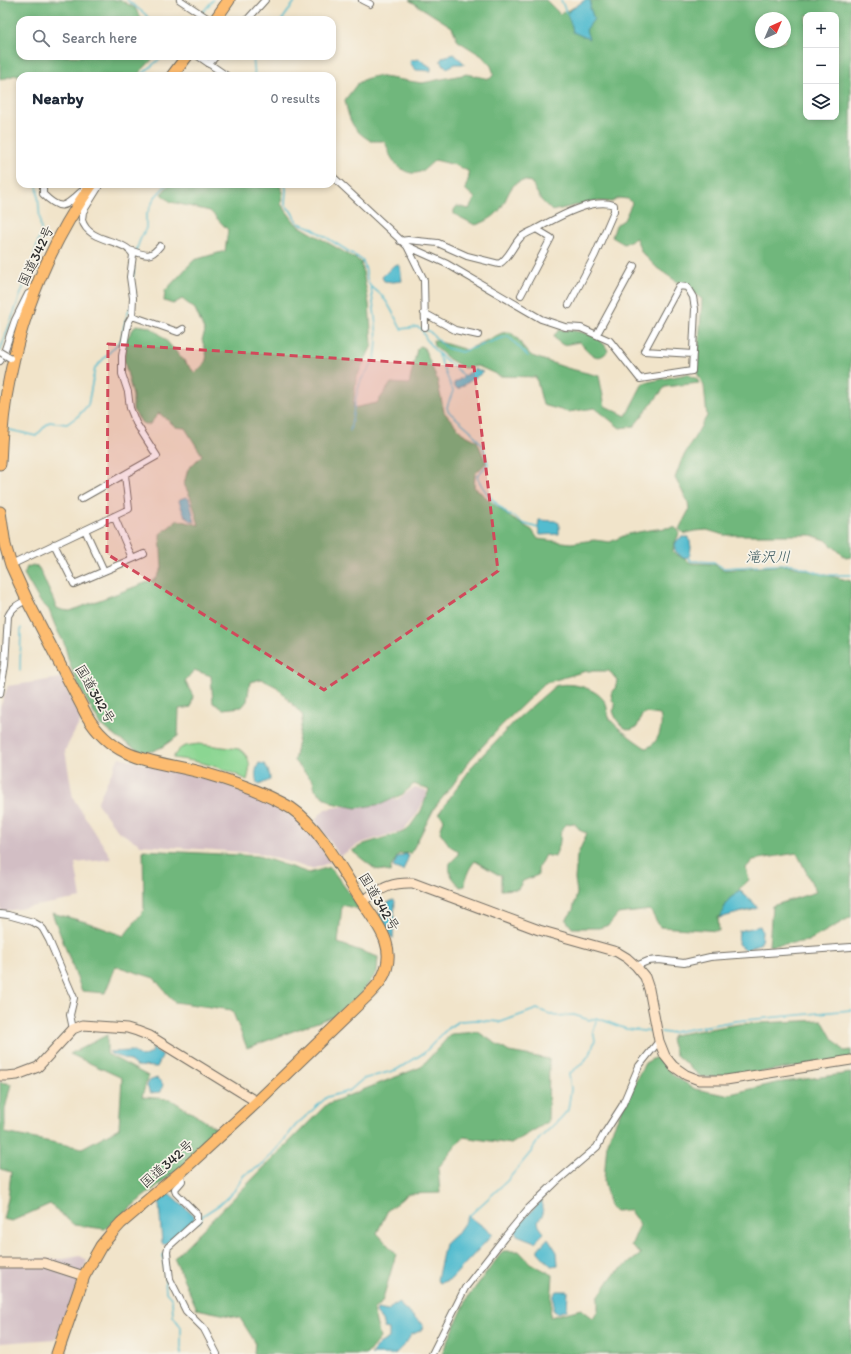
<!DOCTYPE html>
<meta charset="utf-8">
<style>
body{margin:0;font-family:Itim,"Klee One",sans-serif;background:#f2f2f3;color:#1f2937}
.controls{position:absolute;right:12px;top:12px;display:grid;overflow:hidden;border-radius:8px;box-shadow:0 2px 6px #0003}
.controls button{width:36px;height:36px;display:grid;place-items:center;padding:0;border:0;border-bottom:1px solid #e0e1e3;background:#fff;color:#1f2937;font:20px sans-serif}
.compass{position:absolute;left:755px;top:12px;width:36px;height:36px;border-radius:50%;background:#fff;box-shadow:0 2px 6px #0003;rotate:44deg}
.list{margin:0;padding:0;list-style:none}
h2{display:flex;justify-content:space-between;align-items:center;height:52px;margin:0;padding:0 16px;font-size:17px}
h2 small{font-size:13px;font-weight:400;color:#747a83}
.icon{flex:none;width:22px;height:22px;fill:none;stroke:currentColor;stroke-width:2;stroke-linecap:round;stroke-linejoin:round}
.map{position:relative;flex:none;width:851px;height:1354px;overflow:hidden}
.search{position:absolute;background:#fff;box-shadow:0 2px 6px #0003;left:16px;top:16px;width:320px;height:44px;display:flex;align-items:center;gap:10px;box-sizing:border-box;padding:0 14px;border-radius:12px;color:#747a83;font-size:15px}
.panel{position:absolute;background:#fff;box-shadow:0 2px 6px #0003;left:16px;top:72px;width:320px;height:116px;border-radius:12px}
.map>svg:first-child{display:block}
</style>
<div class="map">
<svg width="851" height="1354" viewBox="0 0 851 1354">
<rect width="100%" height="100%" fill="#f7f3e8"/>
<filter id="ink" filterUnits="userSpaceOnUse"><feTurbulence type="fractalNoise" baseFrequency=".025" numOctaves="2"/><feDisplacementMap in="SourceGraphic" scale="8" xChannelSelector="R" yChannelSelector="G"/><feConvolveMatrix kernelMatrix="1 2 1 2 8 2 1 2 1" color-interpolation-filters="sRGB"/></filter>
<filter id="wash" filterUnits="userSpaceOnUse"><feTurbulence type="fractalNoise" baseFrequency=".012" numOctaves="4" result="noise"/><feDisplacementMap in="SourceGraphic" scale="16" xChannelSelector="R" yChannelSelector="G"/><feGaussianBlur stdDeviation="0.9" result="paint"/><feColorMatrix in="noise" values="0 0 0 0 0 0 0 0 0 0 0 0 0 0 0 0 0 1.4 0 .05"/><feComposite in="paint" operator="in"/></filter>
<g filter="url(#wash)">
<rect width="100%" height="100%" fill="#f1e4ca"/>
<path fill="#d2bec4" d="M61,678L71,699L82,718L65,750L73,798L112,859L75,863L81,898L1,912L0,707L8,686Z
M119,757L144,764L207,779L227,785L283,811L296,818L309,831L331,862L312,869L258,853L141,845L118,831L97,803Z
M415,787L427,791L425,799L416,815L403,830L361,843L340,856L315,820L325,809L398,799Z
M80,1256L87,1260L56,1339L0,1343V1259H63Z"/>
<path fill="#8bd692" stroke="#5b805e" d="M199,744L239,749C251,757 251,767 247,780C223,767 199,761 173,758C180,745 185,746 199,744Z"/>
<path fill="#70b77c" stroke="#4e7154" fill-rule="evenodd" d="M0,0H120L135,8L142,20H20V56H156L136,76L15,75L0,80Z
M409,0H546L560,14L589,0H851V557L846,558L826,540L811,535H724L707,530L694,531L684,534L679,529L689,510L688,502L675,478L682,459L707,416L704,386L697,373L702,299L657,268L642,253L636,238L624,244L612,237L616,225L624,220L632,203L628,199L619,198L612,202L595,201L552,211L541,200L531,182C508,175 509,202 497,213C491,219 483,223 475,225L454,214V210L457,206L469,209L475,198L465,189L469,177L468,171L455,165L435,160C430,164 425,170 420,172C407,177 395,165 390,155C387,149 388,145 383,141H371C352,130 349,120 345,100L357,84L365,79L376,76L422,83L467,74L490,79L494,74L491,66L482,56L458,41L452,27ZM806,15H836V117H806ZM761,18H785V42H761Z
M170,184H256L260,187L267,184H279L283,192L281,204L296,224L361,262L369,304L372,345L356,379L353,408L377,403L391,383L409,384L417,349L420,346L424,348L437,379L444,412L462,433L477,441L486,463L475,474L474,487L508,516L532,530L538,539L571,543L594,540L610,542L628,534L649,530L674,527L679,531C679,539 673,541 673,552L691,563L714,564L723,570L787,565L851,581V917L808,941L769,946L772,906L816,892L797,853L753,860L746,868L749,880L739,889L752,902L753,910L718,917L719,931L660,927L650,910L618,914L609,925L599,928H572L566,920L573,910L577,893L575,879L577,856L587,833L581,831L574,823L567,824C559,832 561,831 560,841C560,846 556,852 555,857L545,855L538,868V875L523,881L518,889L501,890V875L497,874L475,861C468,869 466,876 465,886L460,887C453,877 448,876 450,863L458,855V851L450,846L440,832L444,819L439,813L474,764L516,720L555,686C570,681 599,688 606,704C608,709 607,715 610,719C614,726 639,744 646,748C658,745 664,726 660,715L645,713L642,715L637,727L630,730C620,727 616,720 613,711L615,707V703L612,700L611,694L615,689L617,680L609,671H586L545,683L501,726L470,760L452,786L435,807L411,853L399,854L391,867L390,872L375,869L352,851L364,844L403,832L409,828L421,811L429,790L414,784L403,794L382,804L356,808L332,803L315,790L313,781L294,761L303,716L277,687L261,679L250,682L247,701L242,707L223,709L213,703L211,676L194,670L185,681L193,696L191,707L179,709L178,736L162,747L153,751L142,752L119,739L100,724L78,685L70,665L64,643L56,628L49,610L39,600L24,574L27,567L33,565L39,568L57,608L62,610L70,611L156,579L162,568L160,534L178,520L199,525L191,498L184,484L188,469L202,455L185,428L176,427L159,413L149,425L142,423L133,410V396L124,360L127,338L136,325L150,327L162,336L195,373C210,360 208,357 202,340L205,332L195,309L182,299L173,304L164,301L165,291L194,260L225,251L228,230L210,211L171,202L161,194Z
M559,330C576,330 601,333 608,351C596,365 588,350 579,342L563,345L556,340L554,335Z
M510,332L518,339L525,350L532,356L567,368L599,376L605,406L626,416L643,383L687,374L697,379L699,383L665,387L634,426L620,428L595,408L568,412L543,405L536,377L500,376L478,366L464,368L449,359L434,346L433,340L467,350L502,333Z
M143,850L258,856L309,873L330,867L362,910L342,905L338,943L378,957L377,972L359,997L334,1016L247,1048L232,1010L174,1002L154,978L116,966L105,993L82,991L52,913L86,922L124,936L144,910Z
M822,1020L832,1038L844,1051L851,1050V1059L725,1077H701L676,1055L671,1040L673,1035L739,1024Z
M478,1032L509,1052L549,1059L548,1122L511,1144L463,1137L438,1168L440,1193L408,1194L388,1210L377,1233L396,1254L382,1302L373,1310L380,1338L367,1354H254L255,1342L240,1318L197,1309L174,1258L327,1104L421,1067L451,1034Z
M107,1035V1054L148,1076L142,1097L170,1099L219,1130L184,1165L143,1197L105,1229L74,1225L50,1204L12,1221L3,1219L8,1199L11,1172L0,1169V1082L11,1084L5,1109V1133L82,1148L119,1128L122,1078L70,1054Z
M658,1056L673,1075L695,1089L726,1095L776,1083L851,1073V1354H442L468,1297L503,1251H519L530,1263L553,1275L550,1317L581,1309L593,1318L598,1310V1297L613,1275L641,1254L631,1246L640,1224L629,1210L616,1211L610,1207L604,1181L607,1142L629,1093L645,1063Z"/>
<path fill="#53bccf" stroke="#3f747d" d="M585,0H590L591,2L590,8L594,19L586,30L589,39L573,32L572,27L567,14L569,11Z
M454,54L465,64H455L447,68L440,61L443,57Z
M420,59L423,62L431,67V71L416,70L410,63L411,60Z
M394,265H398L400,266L402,281L393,282L384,281L382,277Z
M475,369L483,372L482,373L458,389L454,386V383Z
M186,497L189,499L195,522C185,521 182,509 179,501L180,499Z
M539,520L555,521L559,523V534L540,535L538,528Z
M682,537H689L691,547L690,555L688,557L683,558L675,551C674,544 676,540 682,537Z
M259,763L264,764C268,769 270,773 270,780L259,785L257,783C255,776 255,770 259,763Z
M405,854L408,856V858L403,871L393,867L397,858Z
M740,891L753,902L758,908L719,918L729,899Z
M393,900L395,901L393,939L391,937L387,927L380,917L379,911L384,905Z
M760,926L762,931L761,943L746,950L738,944L739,931Z
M152,1048L163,1055L157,1067L136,1066L129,1060L111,1054L109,1052L132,1051L142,1057L151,1053Z
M157,1078L163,1084L161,1092L150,1093L147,1086L149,1081Z
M170,1194L194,1216V1220L164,1245L162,1243L159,1203L166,1195Z
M541,1201L542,1202L543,1214L538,1221L539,1226L544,1233L535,1242L517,1235L515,1229Z
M469,1216L493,1234L451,1279L440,1283L437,1280L445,1244L458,1232Z
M548,1238L557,1252L558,1265L551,1266L538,1252V1249Z
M557,1291H568L567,1310L557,1313L553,1310L554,1295Z
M398,1303L423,1325L422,1330L411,1335L406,1343L395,1354H371L379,1344L389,1338V1329L384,1328L382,1320L376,1313L377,1309L388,1311L393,1305Z"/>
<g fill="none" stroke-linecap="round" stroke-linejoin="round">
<path stroke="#53bccf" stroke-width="1.5" d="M127,0L145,14L150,20
M561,0L567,14
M203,12L213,0
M197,20L201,15
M282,20L296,0
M140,76L163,56
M254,76C256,68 252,65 254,56
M284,184L286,188L285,205L291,211L298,223L310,227L362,260C369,271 363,277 371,287C373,307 380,338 375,357C373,368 363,373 360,383C355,398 353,415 350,431
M136,251L140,240L146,228V216L155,197L167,184
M133,279L134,269
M371,287C387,296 393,314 401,329L417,327L429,331L446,348L461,352L508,336L528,356
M422,329C429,352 448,359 464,376
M0,351L31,266L41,232L37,184
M438,354L453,391L447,407L448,411L470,430L483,446L488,464L477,476C483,492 496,503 508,515L514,516L522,523L538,528
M6,429L36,436L49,422L67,424L78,416L88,405L95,368L121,340L126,318L130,308
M688,557L691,561L714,562L723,568L791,564L825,575H851
M20,670L21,628
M661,1032L668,1033L735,1021L851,1010
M469,1216L507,1181L531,1152L539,1139L560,1119L568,1110L571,1089L569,1074L583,1063L591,1052L595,1040L593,1031L597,1018
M199,1223L200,1222L202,1216L219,1205L234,1191L244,1175L262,1165L281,1144L296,1125L327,1097L349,1091L363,1079L396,1070L424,1053L448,1028L459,1021L477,1020L501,1022L537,1009L555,1016L574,1015L589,1020L597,1018L626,1029L653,1032
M165,1254L163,1255L166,1292L172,1299L173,1316L181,1327V1354"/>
</g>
</g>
<g filter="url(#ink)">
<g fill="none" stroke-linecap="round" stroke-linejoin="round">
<g stroke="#706c63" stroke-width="8">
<path id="street" d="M180,0L210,20
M362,0L370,4
M247,20L265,0
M198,56L227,76
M209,64L216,56
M332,176L407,246L447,264L541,319L565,327L581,328L610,341L640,379L692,371L695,309L693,297L687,287L679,286L644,351L693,354
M43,184V194C63,214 66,205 83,190
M400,241L408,240L438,243L467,256L499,264C509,258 512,247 520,238C524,234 530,232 536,229C555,219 591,197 614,205V211L595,255L569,305
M407,246L424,280L425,327
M129,250C144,254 149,260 160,246
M521,295L551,238L536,229
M424,313L455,330L478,335
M132,316L178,332L183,329
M597,334L634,266
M0,361L2,358L15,320L28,294L33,292
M81,499L157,456L136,423L130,408L128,392L122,374V356L128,323L132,316L133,298L130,277L133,255C125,238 89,244 82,220L83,212L98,188L96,184
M114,516L132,558
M85,530L104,571
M54,544L74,584L144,554
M11,565L129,509L125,475
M0,694L5,665L8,616C12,607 19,604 27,600
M0,914L8,915L33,922L40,926L43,929L49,940L74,998L70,1015L73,1029
M636,966L648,961L659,960L684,963L710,957L851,947
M181,1172L182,1181L175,1189L176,1193L197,1214V1221L168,1247L167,1252L170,1279L186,1311L204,1329L217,1354
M432,1354L465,1288L504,1238L528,1209L556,1182L597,1147L604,1134L622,1106L639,1066L659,1041"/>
</g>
<g stroke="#706c63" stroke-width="11">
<path id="secondary" d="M362,901C382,889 389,882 413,883L539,930L617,952L627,958L636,966L645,977L649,989L659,1041L665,1056L673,1066L686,1075L699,1080H726L851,1060
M0,1076H7L17,1075L38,1067L73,1029L83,1025L127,1028L137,1031L150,1036L257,1102
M0,1263H44L84,1276"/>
</g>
<g stroke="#706c63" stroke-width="13">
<path id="highway" d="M215,20L229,0
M172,76L187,56
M0,464C1,435 4,404 10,376C24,307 52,241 92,184
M0,512L5,545L11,565L27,600L87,716C115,764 159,760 207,774C235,782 265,793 291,808C321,828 345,876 365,906C382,930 398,952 381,980C378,985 373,990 369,994L257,1102L181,1172L121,1223L111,1234L101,1246L84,1276L57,1354"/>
</g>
<use href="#street" stroke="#fff" stroke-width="6"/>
<use href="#secondary" stroke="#fee4c6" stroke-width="9"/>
<use href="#highway" stroke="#fdbc70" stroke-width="11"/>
<g stroke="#706c63" stroke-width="8" stroke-linecap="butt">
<path id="street-bridge" d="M0,352L10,358"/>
</g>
<use href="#street-bridge" stroke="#fff" stroke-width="6"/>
</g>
</g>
<path fill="#d1495b" fill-opacity="0.2" stroke="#d1495b" stroke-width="3" stroke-dasharray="8 5" stroke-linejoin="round" d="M108,344L474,367L498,571L324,690L107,554Z"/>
<g text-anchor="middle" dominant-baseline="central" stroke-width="3.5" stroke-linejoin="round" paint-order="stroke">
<g font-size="14" fill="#2b2b2b" stroke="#f7f3e8">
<text transform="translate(36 256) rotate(-65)">国道342号</text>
<text transform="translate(95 694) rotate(60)">国道342号</text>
<text transform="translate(379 902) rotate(59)">国道342号</text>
<text transform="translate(167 1164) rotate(-41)">国道342号</text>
</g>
<g font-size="15" font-style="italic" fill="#37565c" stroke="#f7f3e8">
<text x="768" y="557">滝沢川</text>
</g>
</g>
</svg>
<div class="controls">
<button>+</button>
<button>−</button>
<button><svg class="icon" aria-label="layers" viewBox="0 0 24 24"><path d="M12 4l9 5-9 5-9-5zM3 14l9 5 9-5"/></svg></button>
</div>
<svg class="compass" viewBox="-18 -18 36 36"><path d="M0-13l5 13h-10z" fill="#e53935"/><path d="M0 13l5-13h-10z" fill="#747a83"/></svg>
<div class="search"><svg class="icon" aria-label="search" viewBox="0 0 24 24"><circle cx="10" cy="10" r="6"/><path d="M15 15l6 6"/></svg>Search here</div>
<section class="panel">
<h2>Nearby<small>0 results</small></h2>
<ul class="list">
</ul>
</section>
</div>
